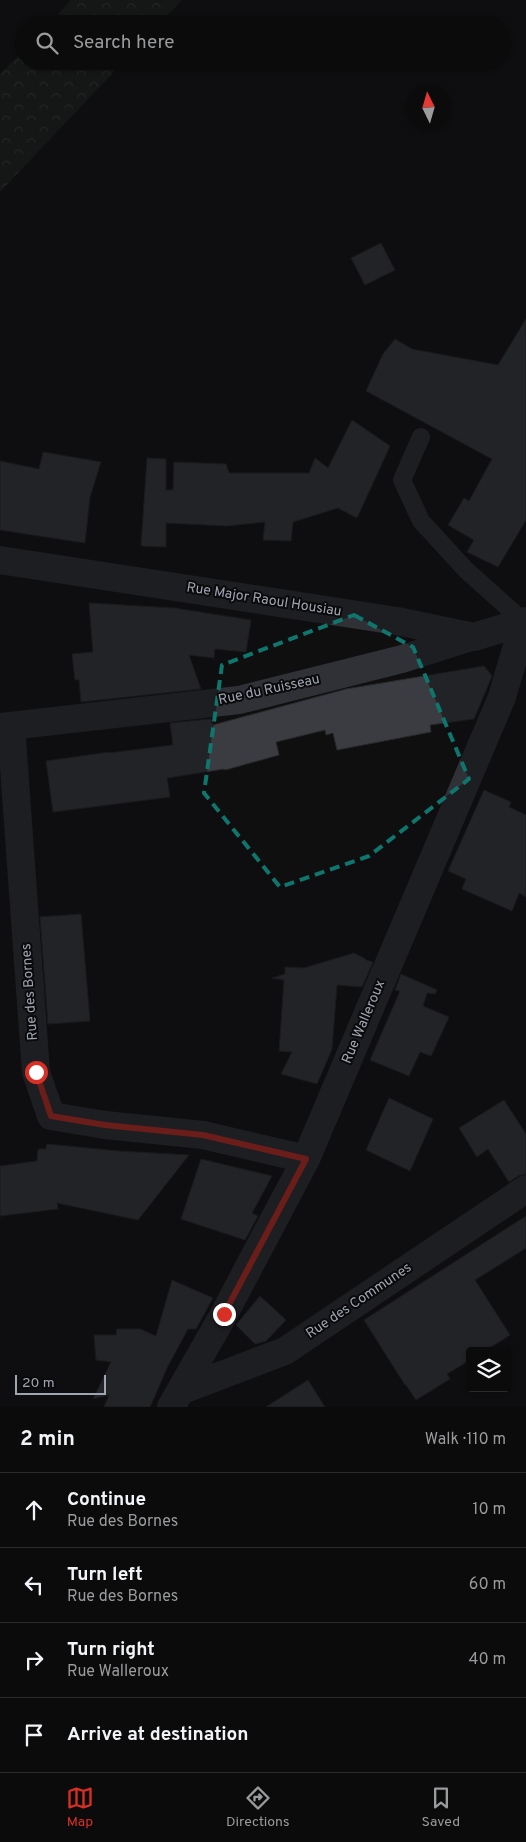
<!DOCTYPE html>
<meta charset="utf-8">
<style>
body{margin:0;font-family:Overpass,sans-serif;background:#19191a;color:#f1f3f6}
.controls{position:absolute;right:15px;bottom:15px;display:grid;overflow:hidden;border-radius:5px;box-shadow:0 1px 4px #0004}
.controls button{width:45px;height:45px;display:grid;place-items:center;padding:0;border:0;border-bottom:1px solid #2b2b2d;background:#0b0b0c;color:#f1f3f6;font:25px sans-serif}
.compass{position:absolute;left:406px;top:85px;width:45px;height:45px;border-radius:50%;background:#0b0b0c;box-shadow:0 1px 4px #0004;rotate:355deg}
.scale{position:absolute;left:15px;bottom:12px;width:91px;box-sizing:border-box;padding-left:5px;border:2px solid #9fa4b2;border-top:0;font-size:14px;line-height:18px;white-space:nowrap;color:#9fa4b2;-webkit-text-stroke:4px #0a0a0b;paint-order:stroke}
.stop{position:absolute;width:15px;height:15px;margin:-11px;border:4px solid #d93025;border-radius:50%;background:#fff}
.stop.end{background:#d93025;border-color:#fff;box-shadow:0 1px 5px #0008}
.list{margin:0;padding:0;list-style:none}
h2{display:flex;justify-content:space-between;align-items:center;height:65px;margin:0;padding:0 20px;font-size:21px}
h2 small{font-size:16px;font-weight:400;color:#9a9b9d}
.list li{display:grid;grid-template-columns:32px 1fr auto;gap:15px;align-items:center;box-sizing:border-box;height:75px;padding:0 20px;border-top:1px solid #2b2b2d}
.list b{display:block;font-size:19px;white-space:nowrap}
.list p{margin:0;font-size:16px;white-space:nowrap;color:#9a9b9d}
.list em{font-size:16px;font-style:normal;color:#9a9b9d}
.icon{flex:none;width:28px;height:28px;fill:none;stroke:currentColor;stroke-width:2;stroke-linecap:round;stroke-linejoin:round}
.map{position:relative;flex:none;width:526px;height:1407px;overflow:hidden}
.search{position:absolute;background:#0b0b0c;box-shadow:0 1px 4px #0004;left:15px;right:15px;top:15px;height:55px;display:flex;align-items:center;gap:12px;box-sizing:border-box;padding:0 18px;border-radius:28px;color:#9a9b9d;font-size:19px}
.sheet{height:365px;background:#0b0b0c}
nav{display:flex;justify-content:space-around;align-items:center;box-sizing:border-box;height:70px;border-top:1px solid #2b2b2d;background:#0b0b0c;font-size:14px;color:#9a9b9d}
nav a{display:grid;justify-items:center;gap:2px}
nav .on{color:#d93025}
.map>svg:first-child{display:block}
</style>
<div class="map">
<svg width="526" height="1407" viewBox="0 0 526 1407">
<defs>
<pattern id="forest-crowns" width="20" height="18" patternUnits="userSpaceOnUse" patternTransform="scale(1.25)"><rect width="20" height="18" fill="#1b231c"/><path d="M2 6a3 3 0 1 1 6 0M12 15a3 3 0 1 1 6 0" fill="none" stroke="#39403b"/></pattern>
</defs>
<rect width="100%" height="100%" fill="#0f0f10"/>
<path fill="url(#forest-crowns)" d="M71,0H182L159,24H49Z
M24,50V61H124L0,192V74Z"/>
<path fill="#3b3c41" stroke="#29292d" d="M381,243L395,270L365,285L351,258Z
M526,319V520L498,567L467,552L474,540L448,525L464,498L469,501L492,459L366,391L383,354L395,339L412,349L498,365Z
M352,420L390,446L357,518L338,508L293,522L291,541L263,540L265,522L227,526L166,523V547L141,546L147,458L166,459V490H173L174,462L226,464L229,473H309L315,458L328,468Z
M43,452L101,462L90,497L85,543L0,530V461L39,469Z
M89,603L174,608L251,620L246,652L215,649L214,658L189,655L201,689L81,702L79,680H75L72,654L93,652Z
M484,666L492,676L474,719L430,725L431,732L337,750L333,733L326,735L325,730L276,742L279,755L225,770L224,769L167,778L170,797L53,812L46,761L109,752V753L173,745L170,723L211,719L213,725L346,689Z
M484,790L511,802L509,807L526,815V897L519,893L512,911L462,889L466,879L448,871Z
M81,914L90,1021L48,1024L40,917Z
M354,953L364,958L366,960L373,962L362,987L337,985L332,1049L317,1084L281,1074L292,1052L279,1051L284,980L272,978L285,974V967L304,968Z
M401,974L437,990L435,994L427,993L423,1006L449,1017L431,1056L420,1052L409,1076L370,1060L400,991L395,990Z
M389,1098L433,1119L410,1171L366,1150Z
M504,1100L526,1134V1174L518,1176L509,1182L488,1149L477,1157L459,1128Z
M47,1144L118,1151L189,1155L138,1220L57,1203L58,1209L0,1216V1166L37,1161L38,1149H46Z
M201,1159L272,1176L252,1213L258,1216L245,1240L181,1219Z
M526,1216V1248L475,1280L510,1335L485,1351H470V1360L447,1374L450,1379L416,1400L406,1385H405L364,1320Z
M172,1280L213,1298L196,1329H188L168,1366L150,1407H104L109,1395L93,1399L111,1362L96,1360L94,1335H116L117,1329H140L156,1336Z
M260,1296L286,1320L266,1341L255,1344L236,1325Z
M308,1380L325,1407H266Z"/>
<g fill="none" stroke-linecap="round" stroke-linejoin="round">
<path stroke="#303136" stroke-width="18" d="M421,437L402,480L421,521L466,570L524,622"/>
<path stroke="#303136" stroke-width="28" d="M0,560L397,621L474,637L526,621
M11,726L36,1072L51,1116L105,1125L203,1135L306,1159
M0,727L239,700L402,659L471,637
M180,1391L285,1351L526,1189
M171,1407L224,1314L306,1159L502,697L524,622"/>
</g>
<g fill="none" stroke-linecap="round" stroke-linejoin="round">
<path stroke="#d93025" stroke-width="6" d="M36,1072L51,1116L105,1125L203,1135L306,1159L224,1314"/>
</g>
<path d="M0 0H526V1407H0ZM354,615L413,647L469,779L369,856L280,887L204,793L222,665Z" fill="#0f0f10" fill-opacity=".55" fill-rule="evenodd"/>
<path fill="none" stroke="#0f766e" stroke-width="4" stroke-dasharray="10 6" stroke-linejoin="round" d="M354,615L413,647L469,779L369,856L280,887L204,793L222,665Z"/>
<g text-anchor="middle" dominant-baseline="central" stroke-width="4" stroke-linejoin="round" paint-order="stroke">
<g font-size="14" fill="#9fa4b2" stroke="#0a0a0b">
<text transform="translate(264 600) rotate(9)">Rue Major Raoul Housiau</text>
<text transform="translate(269 690) rotate(-12)">Rue du Ruisseau</text>
<text transform="translate(30 992) rotate(-94)">Rue des Bornes</text>
<text transform="translate(364 1022) rotate(-67)">Rue Walleroux</text>
<text transform="translate(359 1301) rotate(-34)">Rue des Communes</text>
</g>
</g>
</svg>
<div class="controls">
<button><svg class="icon" aria-label="layers" viewBox="0 0 24 24"><path d="M12 4l9 5-9 5-9-5zM3 14l9 5 9-5"/></svg></button>
</div>
<svg class="compass" viewBox="-18 -18 36 36"><path d="M0-13l5 13h-10z" fill="#e53935"/><path d="M0 13l5-13h-10z" fill="#9a9b9d"/></svg>
<div class="scale">20 m</div>
<div class="stop" style="left:36px;top:1072px"></div>
<div class="stop end" style="left:224px;top:1314px"></div>
<div class="search"><svg class="icon" aria-label="search" viewBox="0 0 24 24"><circle cx="10" cy="10" r="6"/><path d="M15 15l6 6"/></svg>Search here</div>
</div>
<section class="sheet">
<h2>2 min<small>Walk · 110 m</small></h2>
<ul class="list">
<li><svg class="icon" aria-label="ahead" viewBox="0 0 24 24"><path d="M12 20V5M6 11l6-6 6 6"/></svg><div><b>Continue</b><p>Rue des Bornes</p></div><em>10 m</em></li>
<li><svg class="icon" aria-label="left" viewBox="0 0 24 24"><path d="M17 20v-9H6M10 6l-5 5 5 5"/></svg><div><b>Turn left</b><p>Rue des Bornes</p></div><em>60 m</em></li>
<li><svg class="icon" aria-label="right" viewBox="0 0 24 24"><path d="M7 20v-9h11M14 6l5 5-5 5"/></svg><div><b>Turn right</b><p>Rue Walleroux</p></div><em>40 m</em></li>
<li><svg class="icon" aria-label="arrive" viewBox="0 0 24 24"><path d="M6 21V4h12l-3 4 3 4H6"/></svg><div><b>Arrive at destination</b></div></li>
</ul>
</section>
<nav>
<a class="on"><svg class="icon" aria-label="map" viewBox="0 0 24 24"><path d="M3 6l6-2 6 2 6-2v14l-6 2-6-2-6 2zM9 4v14M15 6v14"/></svg>Map</a>
<a><svg class="icon" aria-label="directions" viewBox="0 0 24 24"><path d="M12 3l9 9-9 9-9-9zM9 14v-3h6M13 9l2 2-2 2"/></svg>Directions</a>
<a><svg class="icon" aria-label="saved" viewBox="0 0 24 24"><path d="M7 4h10v16l-5-4-5 4z"/></svg>Saved</a>
</nav>
